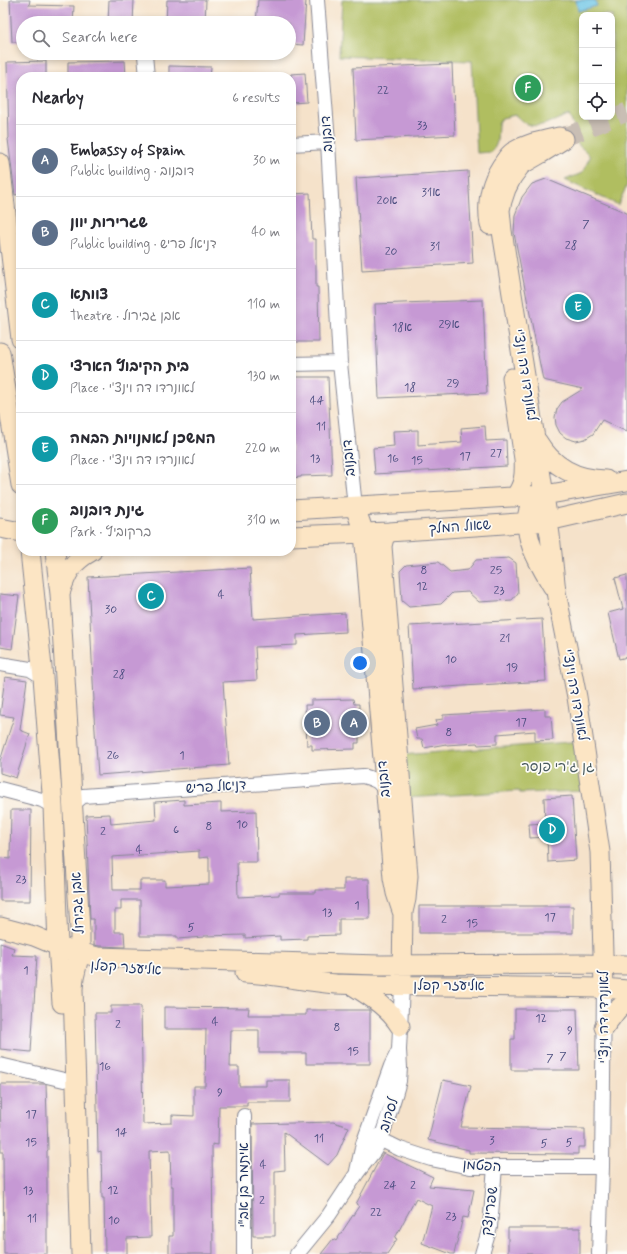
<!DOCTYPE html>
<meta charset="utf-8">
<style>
body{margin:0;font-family:Mynerve,"Playpen Sans Hebrew",sans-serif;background:#f2f2f3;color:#2b2b33}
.controls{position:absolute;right:12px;top:12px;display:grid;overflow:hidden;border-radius:8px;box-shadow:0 2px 6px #0003}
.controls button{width:36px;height:36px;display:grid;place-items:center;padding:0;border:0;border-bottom:1px solid #e1e1e2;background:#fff;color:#2b2b33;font:20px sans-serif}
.you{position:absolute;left:360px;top:663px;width:14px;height:14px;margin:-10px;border:3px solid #fff;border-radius:50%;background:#1a73e8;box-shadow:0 0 0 6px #1a73e833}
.badge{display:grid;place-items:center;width:26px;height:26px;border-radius:50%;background:#db2777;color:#fff;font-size:13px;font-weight:700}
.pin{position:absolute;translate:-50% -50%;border:2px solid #fff;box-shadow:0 1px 4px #0006}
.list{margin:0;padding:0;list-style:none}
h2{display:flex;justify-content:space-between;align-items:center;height:52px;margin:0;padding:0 16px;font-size:17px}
h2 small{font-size:13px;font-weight:400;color:#7c7c81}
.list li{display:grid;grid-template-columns:26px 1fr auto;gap:12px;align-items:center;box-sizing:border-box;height:72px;padding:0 16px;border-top:1px solid #e1e1e2}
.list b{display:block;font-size:15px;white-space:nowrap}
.list p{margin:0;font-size:13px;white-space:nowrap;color:#7c7c81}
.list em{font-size:13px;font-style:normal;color:#7c7c81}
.icon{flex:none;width:22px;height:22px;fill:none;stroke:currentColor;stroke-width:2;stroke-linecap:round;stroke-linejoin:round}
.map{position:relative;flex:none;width:627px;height:1254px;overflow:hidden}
.search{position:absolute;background:#fff;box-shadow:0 2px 6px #0003;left:16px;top:16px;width:280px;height:44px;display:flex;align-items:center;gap:10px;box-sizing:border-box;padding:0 14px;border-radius:22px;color:#7c7c81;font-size:15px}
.panel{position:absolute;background:#fff;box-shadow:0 2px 6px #0003;left:16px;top:72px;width:280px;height:484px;border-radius:16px}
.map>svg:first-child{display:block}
</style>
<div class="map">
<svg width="627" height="1254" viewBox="0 0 627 1254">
<rect width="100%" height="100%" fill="#fdfcf7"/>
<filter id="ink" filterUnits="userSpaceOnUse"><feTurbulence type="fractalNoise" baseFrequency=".025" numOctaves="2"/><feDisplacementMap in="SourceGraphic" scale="8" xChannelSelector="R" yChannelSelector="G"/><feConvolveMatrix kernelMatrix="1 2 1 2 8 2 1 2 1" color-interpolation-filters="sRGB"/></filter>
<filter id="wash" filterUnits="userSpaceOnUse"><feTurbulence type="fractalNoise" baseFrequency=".012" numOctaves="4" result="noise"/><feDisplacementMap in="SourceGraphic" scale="16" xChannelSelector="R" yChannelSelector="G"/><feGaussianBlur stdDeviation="0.9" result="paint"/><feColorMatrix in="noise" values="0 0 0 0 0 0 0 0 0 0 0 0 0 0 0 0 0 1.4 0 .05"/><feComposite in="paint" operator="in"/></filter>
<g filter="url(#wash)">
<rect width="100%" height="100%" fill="#f5e2ca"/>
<path fill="#b0be61" stroke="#667660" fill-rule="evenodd" d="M342,0H627V185L618,205L565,180L582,173L590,157C584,147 579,149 574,138L577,134L569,115C556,119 538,131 525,123C521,121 518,117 515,115L502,118L498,124L497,142L495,147L491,152L477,153L472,61L339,56ZM582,15H612V117H582Z
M583,741L590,791L520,793L519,791L406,798L401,755Z"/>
<path fill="#67c3e5" stroke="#4179a2" d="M576,0H595L597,6L578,11Z"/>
<g id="blocks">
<path fill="#c699d4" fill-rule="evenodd" d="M10,0H30L29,5L74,6L73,23H23V42H12Z
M109,0H134L133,23H108Z
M167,0H206L205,23H166Z
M258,0H306L303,45L289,44V23H256Z
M46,61V77H21V194L15,195L8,139L9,138L7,62Z
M125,61L126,77H68V62Z
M452,64L455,135L356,140L353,68Z
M169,66L211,67L210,77H169Z
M305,73L307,102L291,103V74Z
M468,171L473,263L362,270L356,178Z
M546,179L627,213V432L602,420L593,434L585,439L576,441L566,438L560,433L556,425L555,417L557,409L562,402L583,389L543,380L514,233L515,215L522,197L532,184Z
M310,193L312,239H316V287H318L319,342H291V194Z
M483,300L487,393L379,398L375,304Z
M291,377H328L332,475L301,476V477L291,478Z
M485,426L486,441L506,440L507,466L375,474L373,448L394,446L393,431L418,430V445L462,442L461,428Z
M509,558L516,563L518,593L512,600L479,602L468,592L452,593L441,604L409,607L402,601L400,571L406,565L438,562L450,572L468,570L476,560Z
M250,568L253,619L345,613L346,632L297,635V645L255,647L257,680L223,682L229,765L98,775L93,701H94L88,577Z
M627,575V657L619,659L608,613L623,609L615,578Z
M0,594L19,596L12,649L0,647Z
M542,619L546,681L413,689L409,626Z
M5,677L27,680L20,730L30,734L16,778L0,773V761L14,717L0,715Z
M353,699L354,704H359V743H355V749L312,750V745H307L305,705H311V700Z
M545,709V716H551L553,740L535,741V731L497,734V744L478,745L477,743L446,745V744L424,748L422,739H417L415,729L437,725L436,720L443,719V715Z
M572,796L576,860L548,862L547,837L530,838L529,824L545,823L544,798Z
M184,800V805L221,803V812L256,811L257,862H237L238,897L279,895V893H316V890H344V879H369L370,919H339V935L307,936V939L280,940V936L245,938V935L204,936V937L177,939V936H140V900H121V910H115V932H124L125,947L99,946L94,945V919H90L86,815L110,814L111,824L156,820L155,802ZM199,851V858L209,857V884L165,886V880H140V890H113L112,857Z
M11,810H31L30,901H0V858L10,859Z
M419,906H573V933H419Z
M0,943L14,948L12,955L37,956L31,1052L0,1049Z
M111,1006H141L143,1124L172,1123V1115L194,1116V1086H205L206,1029H164V1007L249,1008L248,1015H306V1010H370V1064H306V1053H259V1030H231L230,1067H239V1086H266V1080H290V1102H247V1106H219L218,1145L212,1144L213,1254H169V1236H173V1186H171L170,1150L149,1151L151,1237L127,1238V1254H105L104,1198H102L101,1151L98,1152L95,1013H111Z
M515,1009H577L579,1070H511V1039H515Z
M443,1080L471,1086L461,1127L585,1129V1147H578V1154L469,1153V1150L428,1140Z
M0,1084H46L48,1150L47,1151V1254H4L3,1152H1Z
M333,1122L349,1127L337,1155L328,1165L284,1132L285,1170L275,1171V1236H253L252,1124Z
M383,1153L433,1177L429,1186L474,1190L468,1218L463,1217L454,1254H451L422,1243L432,1206L416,1198L395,1238L397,1239L387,1254H321L333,1239L336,1241L359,1206L356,1204Z
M508,1228H580V1254H508Z"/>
</g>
</g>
<g filter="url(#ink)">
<use href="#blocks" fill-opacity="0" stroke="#888894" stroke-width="1"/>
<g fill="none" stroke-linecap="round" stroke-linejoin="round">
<path stroke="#c9beb4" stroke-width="19" stroke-dasharray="19 10" stroke-linecap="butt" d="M563,136L570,135L627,112"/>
<g stroke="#888894" stroke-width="16">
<path id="street" d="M317,0L328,142L340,363L355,507
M145,55L147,77
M291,144L328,142
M291,364L340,363
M0,664L30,669L43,677
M0,789L42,800L53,806
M73,805L78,800L83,796L363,776C376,780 378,780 385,791
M0,1065L64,1080
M244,1116V1254
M367,1133L400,1149L431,1159L470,1167H602
M357,1171L363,1144L391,1066L399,1050
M297,1254L329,1215L357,1173L374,1151L381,1139L395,1095L399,1081L400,1068L399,1050L402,986
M482,1254L490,1227L495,1167
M599,1254L602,1167L604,988"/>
</g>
<g stroke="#888894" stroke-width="21">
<path id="secondary" d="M564,139L540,154L521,165L512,177L506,189L502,201L500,210L502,231L541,476L550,535L556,592L577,697L600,852L604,988
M0,163L21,339
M490,225C486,201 490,181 505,161C507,158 510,154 513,152C527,143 543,141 559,137
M0,352L21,485
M512,378L524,459C525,475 524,484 515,497
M537,441C552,466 576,480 606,480
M355,507L364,533L393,878L396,893L402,911
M529,509C521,536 540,565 553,587
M291,510L544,495L627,481
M0,528L21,532
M389,532L384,538L382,546L408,876L406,899L403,912L402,976
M291,536L389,532L548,521L627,503
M30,551L43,677L53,806L58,946L62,1003
M55,551L60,594L80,930V952L74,978L73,989L81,1254
M60,593C67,572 72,562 92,551
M0,927L34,936L58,946L97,957L380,965L583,964L627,965
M245,973C276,974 305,982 336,984C425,987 514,986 604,988L627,990
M352,985C371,997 388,1007 400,1026
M604,1027L617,1010L627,1001"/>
</g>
<use href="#street" stroke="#fff" stroke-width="14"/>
<use href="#secondary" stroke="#fce5c4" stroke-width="19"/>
</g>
</g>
<g text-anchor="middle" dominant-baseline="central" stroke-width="3.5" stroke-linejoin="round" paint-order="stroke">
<g font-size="12" fill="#464a7c">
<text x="383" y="91">22</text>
<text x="422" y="126">33</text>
<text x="431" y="193">31א</text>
<text x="387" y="201">20א</text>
<text x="586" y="225">7</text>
<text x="571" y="246">28</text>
<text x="435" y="247">31</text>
<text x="391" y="252">20</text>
<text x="449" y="325">29א</text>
<text x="402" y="328">18א</text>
<text x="453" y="384">29</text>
<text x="410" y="388">18</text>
<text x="317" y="401">44</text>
<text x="321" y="427">11</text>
<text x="496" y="454">27</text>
<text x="465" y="457">17</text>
<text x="315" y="459">13</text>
<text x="393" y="459">16</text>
<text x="417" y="461">15</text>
<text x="424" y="571">8</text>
<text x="496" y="571">25</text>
<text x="422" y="587">12</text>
<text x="499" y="591">23</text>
<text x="221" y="595">4</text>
<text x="111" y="610">30</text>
<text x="505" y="639">21</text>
<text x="451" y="660">10</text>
<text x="512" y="668">19</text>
<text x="119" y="675">28</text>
<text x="521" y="723">17</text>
<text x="449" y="733">8</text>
<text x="113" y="756">26</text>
<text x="182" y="756">1</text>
<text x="242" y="825">10</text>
<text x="209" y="827">8</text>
<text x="176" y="830">6</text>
<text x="103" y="832">2</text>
<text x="139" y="850">4</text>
<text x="21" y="880">23</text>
<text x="357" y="906">1</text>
<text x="327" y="913">13</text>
<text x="550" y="918">17</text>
<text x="444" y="920">2</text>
<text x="472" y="924">15</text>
<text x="191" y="928">5</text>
<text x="26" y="971">1</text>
<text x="541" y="1019">12</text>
<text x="215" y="1022">4</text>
<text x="118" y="1025">2</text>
<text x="337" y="1028">8</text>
<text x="570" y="1031">9</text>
<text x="353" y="1052">15</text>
<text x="563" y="1057">7</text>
<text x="550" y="1059">7</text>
<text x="105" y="1067">16</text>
<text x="220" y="1093">9</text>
<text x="31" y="1115">17</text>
<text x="121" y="1133">14</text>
<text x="319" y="1139">11</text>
<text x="492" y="1141">3</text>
<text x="31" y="1143">15</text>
<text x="569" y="1143">5</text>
<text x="544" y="1144">5</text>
<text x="263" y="1165">4</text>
<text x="390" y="1186">24</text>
<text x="413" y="1186">2</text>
<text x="28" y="1191">13</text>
<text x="113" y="1191">12</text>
<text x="262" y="1201">2</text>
<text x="376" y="1213">22</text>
<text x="451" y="1217">23</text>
<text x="32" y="1219">11</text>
<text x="114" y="1221">10</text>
</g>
<g font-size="14" fill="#1b2f5e" stroke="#fdfcf7">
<text transform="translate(327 134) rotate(-94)">דובנוב</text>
<text transform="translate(525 375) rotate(81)">לאונרדו דה וינצ'י</text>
<text transform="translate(349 458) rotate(-95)">דובנוב</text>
<text transform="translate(460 527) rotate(-4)">שאול המלך</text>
<text transform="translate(575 695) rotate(80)">לאונרדו דה וינצ'י</text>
<text transform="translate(384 779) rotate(-95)">דובנוב</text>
<text transform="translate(216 787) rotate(-4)">דניאל פריש</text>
<text transform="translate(78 903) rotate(-93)">אבן גבירול</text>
<text transform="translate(126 968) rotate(4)">אליעזר קפלן</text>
<text x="449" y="986">אליעזר קפלן</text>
<text transform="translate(604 1017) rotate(-90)">לאונרדו דה וינצ'י</text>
<text transform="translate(389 1115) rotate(-72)">לסקוב</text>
<text transform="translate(482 1166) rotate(4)">הפטמן</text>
<text transform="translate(244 1185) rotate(-90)">איתמר בן אב"י</text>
<text transform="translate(490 1211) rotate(-82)">שפרינצק</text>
</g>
<g font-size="14" fill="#485a5f" stroke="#fdfcf7">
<text x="558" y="767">גן ג'רי פנסר</text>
</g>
</g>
</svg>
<div class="controls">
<button>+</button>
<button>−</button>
<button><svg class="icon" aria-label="locate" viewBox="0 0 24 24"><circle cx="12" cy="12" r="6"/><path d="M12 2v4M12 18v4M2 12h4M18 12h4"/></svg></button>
</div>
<div class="you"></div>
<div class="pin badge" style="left:354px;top:723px;background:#5c6f8a">A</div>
<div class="pin badge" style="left:317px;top:723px;background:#5c6f8a">B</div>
<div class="pin badge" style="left:151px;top:596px;background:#0f9aa8">C</div>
<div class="pin badge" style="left:552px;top:830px;background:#0f9aa8">D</div>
<div class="pin badge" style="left:578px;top:307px;background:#0f9aa8">E</div>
<div class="pin badge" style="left:528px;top:88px;background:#2e9e5b">F</div>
<div class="search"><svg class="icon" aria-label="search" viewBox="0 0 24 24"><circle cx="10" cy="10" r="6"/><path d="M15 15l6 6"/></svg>Search here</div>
<section class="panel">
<h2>Nearby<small>6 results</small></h2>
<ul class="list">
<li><span class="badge" style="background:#5c6f8a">A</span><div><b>Embassy of Spain</b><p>Public building · דובנוב</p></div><em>30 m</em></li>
<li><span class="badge" style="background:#5c6f8a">B</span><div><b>שגרירות יוון</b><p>Public building · דניאל פריש</p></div><em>40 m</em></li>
<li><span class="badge" style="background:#0f9aa8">C</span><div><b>צוותא</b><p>Theatre · אבן גבירול</p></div><em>110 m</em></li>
<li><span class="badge" style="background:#0f9aa8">D</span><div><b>בית הקיבוץ הארצי</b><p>Place · לאונרדו דה וינצ'י</p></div><em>130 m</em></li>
<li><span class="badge" style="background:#0f9aa8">E</span><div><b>המשכן לאמנויות הבמה</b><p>Place · לאונרדו דה וינצ'י</p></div><em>220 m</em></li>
<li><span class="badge" style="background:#2e9e5b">F</span><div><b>גינת דובנוב</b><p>Park · ברקוביץ</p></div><em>310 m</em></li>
</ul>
</section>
</div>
